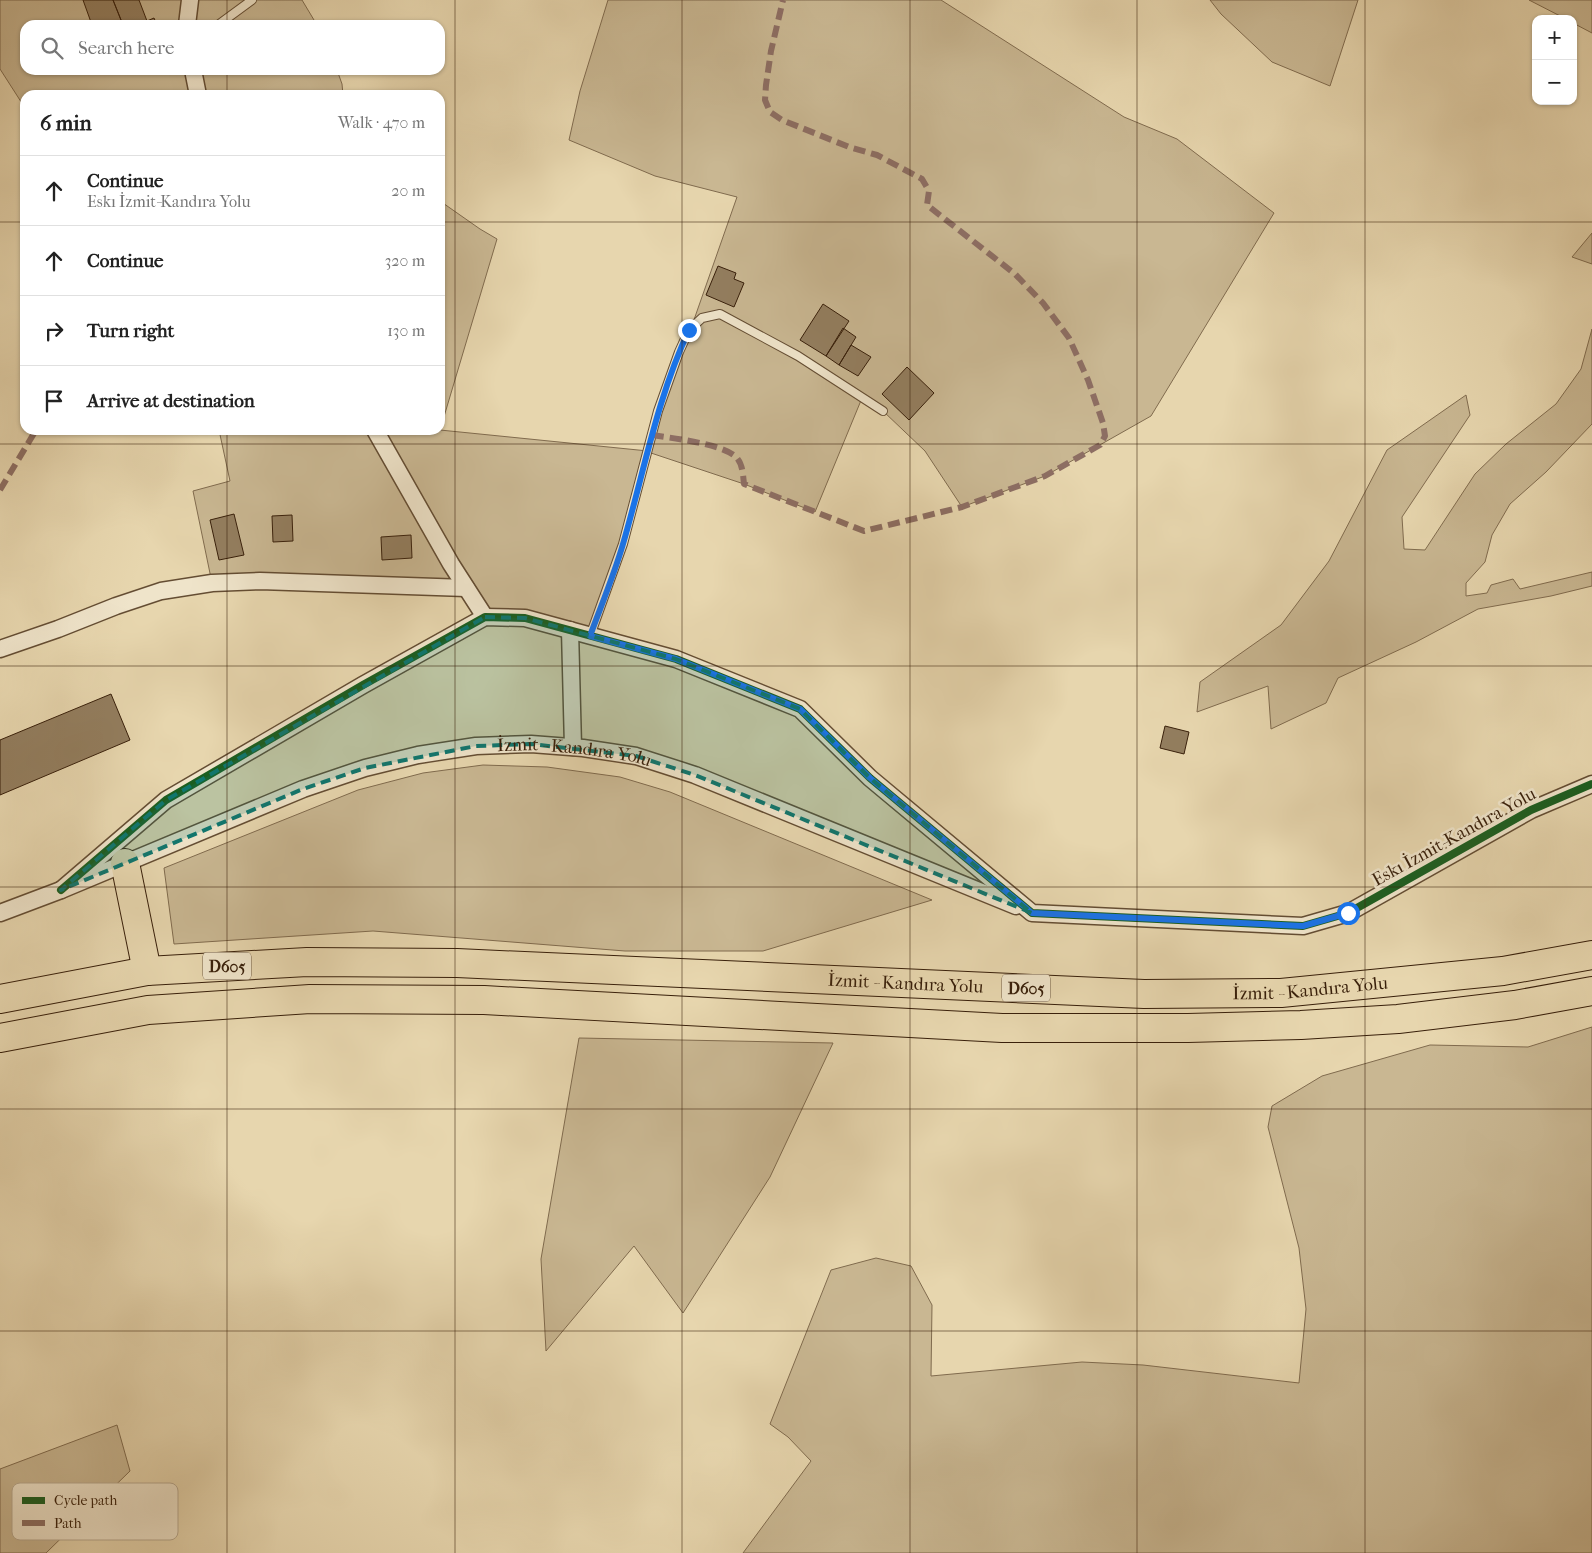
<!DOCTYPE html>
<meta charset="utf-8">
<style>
body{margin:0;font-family:"IM FELL French Canon",serif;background:#f6f6f6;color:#222}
.controls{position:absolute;right:15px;top:15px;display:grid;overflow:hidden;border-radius:10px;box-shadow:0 1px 4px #0004}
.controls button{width:45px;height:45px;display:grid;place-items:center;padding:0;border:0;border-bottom:1px solid #e0e0e0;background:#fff;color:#222;font:25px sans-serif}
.stop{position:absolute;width:15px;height:15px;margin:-11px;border:4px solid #1a73e8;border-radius:50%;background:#fff}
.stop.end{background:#1a73e8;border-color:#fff;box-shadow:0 1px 5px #0008}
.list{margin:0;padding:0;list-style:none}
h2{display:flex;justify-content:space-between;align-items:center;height:65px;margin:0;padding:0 20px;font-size:21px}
h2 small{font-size:16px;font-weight:400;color:#767676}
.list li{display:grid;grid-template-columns:32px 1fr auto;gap:15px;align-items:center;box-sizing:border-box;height:70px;padding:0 20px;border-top:1px solid #e0e0e0}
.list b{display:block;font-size:19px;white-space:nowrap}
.list p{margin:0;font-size:16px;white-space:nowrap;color:#767676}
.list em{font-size:16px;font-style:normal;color:#767676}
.icon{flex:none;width:28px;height:28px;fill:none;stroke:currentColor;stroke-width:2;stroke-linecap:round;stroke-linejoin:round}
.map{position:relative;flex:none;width:1592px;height:1553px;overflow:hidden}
.search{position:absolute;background:#fff;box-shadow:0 1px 4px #0004;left:20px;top:20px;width:425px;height:55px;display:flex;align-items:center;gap:12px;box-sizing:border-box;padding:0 18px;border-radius:15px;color:#767676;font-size:19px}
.panel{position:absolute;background:#fff;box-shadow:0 1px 4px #0004;left:20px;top:90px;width:425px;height:345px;border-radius:15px}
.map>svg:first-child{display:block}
</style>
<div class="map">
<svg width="1592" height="1553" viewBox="0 0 1592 1553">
<rect width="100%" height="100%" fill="#e7d6ae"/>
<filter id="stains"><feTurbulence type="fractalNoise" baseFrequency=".004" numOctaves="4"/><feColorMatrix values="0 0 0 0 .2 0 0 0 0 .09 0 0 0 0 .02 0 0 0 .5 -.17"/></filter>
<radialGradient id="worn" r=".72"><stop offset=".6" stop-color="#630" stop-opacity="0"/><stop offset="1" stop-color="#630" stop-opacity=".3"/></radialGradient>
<path fill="#c9b792" stroke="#806b4e" d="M0,0H302L317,25H25V70H337L342,84L343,95H25V108L0,69Z
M608,0H941L1124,117L1177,139L1274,213L1151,416L1045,476L962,507L925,451L883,411L862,398L815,512L744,484L648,452L623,544L590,636L485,617L466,588L212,583L193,491L230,481L219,430H440V201L480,229L497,239L440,430L648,451L737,197L655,176L569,140L580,91Z
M1210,0H1358L1330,86L1272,62L1221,14Z
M1529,0H1592V33L1573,23V19H1566Z
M1592,233V264L1572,257Z
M1592,329V424L1546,472L1510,504L1492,535L1485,562L1466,583V596L1487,593L1491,585L1513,579L1520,589L1592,572V586L1551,596L1478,609L1416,642L1338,678L1326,703L1271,729L1268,686L1197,712L1200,682L1281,625L1329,561L1387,450L1466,395L1470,415L1402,517L1404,549L1425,550L1475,474L1506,444L1556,404L1581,369Z
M483,765L547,767L620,777L670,792L932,900L763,951H625L373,931L174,944L164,868L358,790L423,773Z
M1592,1027V1553H743L811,1461L788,1437L770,1424L831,1270L876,1258L911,1266L932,1305L931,1376L1082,1362L1143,1365L1299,1383L1306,1309L1299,1248L1268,1127L1272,1106L1322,1076L1430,1045L1528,1047Z
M579,1038L833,1043L770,1177L683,1313L634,1246L546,1351L541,1259Z
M117,1425L130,1471L46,1553H0V1469Z"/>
<path fill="#937e5f" stroke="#381f0a" d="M83,0H113L123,25H92Z
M113,0H139L147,21L136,25H123Z
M154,18L157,25H136L147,21Z
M718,266L736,273L734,279L744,283L734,307L706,295Z
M823,304L849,321L826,356L800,340Z
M843,328L856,337L839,365L826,356Z
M851,345L871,357L858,376L839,365Z
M907,367L934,393L909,420L882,394Z
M234,514L244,555L219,560L210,520Z
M292,515L293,541L273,542L272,516Z
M411,535L412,558L382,560L381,537Z
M111,694L130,740L0,795V740Z
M1165,726L1189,732L1184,754L1160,748Z"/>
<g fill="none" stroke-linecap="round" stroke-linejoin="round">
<g stroke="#644d33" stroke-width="10">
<path id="lane" d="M218,25L252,0
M590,636L623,544L658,411L679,352L689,330L702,318L720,314L798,356L883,411"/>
</g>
<g stroke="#644d33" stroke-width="19">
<g id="street">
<path d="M187,25L190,0"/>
<path d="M193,70L198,95"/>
<path d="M375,430L451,564L485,617"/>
<path d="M570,630L573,747"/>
<path d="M0,649L58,629L116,606L161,591L212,583L260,581L466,588"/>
<path d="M61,890L166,800L363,685L485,617L525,618L676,659L800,709L870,778L1032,913L1303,926L1348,913L1531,810L1592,784"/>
<path id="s1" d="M0,913L61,890L303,789L365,768L418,755L476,746L531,744L583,748L636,756L695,775L1016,906"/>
</g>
</g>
<g stroke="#381f0a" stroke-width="30">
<g id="highway">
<path d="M125,863L147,971"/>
<path id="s2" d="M0,999L147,971L307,962L457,963L1144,994L1281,993L1503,971L1592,955"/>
<path d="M0,1038L148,1010L310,999L484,1000L1002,1028H1188L1301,1025L1398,1019L1515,1005L1592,991"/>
</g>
</g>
<use href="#lane" stroke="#efe4ca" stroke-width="8"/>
<use href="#street" stroke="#efe4ca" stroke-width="16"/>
<use href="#highway" stroke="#e7d6ae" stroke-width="28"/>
<path stroke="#8d6e63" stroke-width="6" stroke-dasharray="12 6" stroke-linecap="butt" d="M652,435C671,438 725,444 737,458C743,465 743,476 744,484L864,531L962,507L1045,476L1100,445L1105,436L1103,423L1088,380L1069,338L1043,303L1015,274L927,205L929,191L922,179L877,155L849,147L782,120L770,112L765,100L766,85L771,51L783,0
M0,490L36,430"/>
<g stroke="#efe4ca" stroke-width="11">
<path id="cycleway" d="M61,890L166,800L363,685L485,617L525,618L676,659L800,709L870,778L1032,913L1303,926L1348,913L1531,810L1592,784"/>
</g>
<use href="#cycleway" stroke="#1b5e20" stroke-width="8"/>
</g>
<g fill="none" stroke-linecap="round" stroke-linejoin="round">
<path stroke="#1a73e8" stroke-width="6" d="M689,330C657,398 644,472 623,544C614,575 601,606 590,636L676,659L800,709L870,778L1032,913L1303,926L1348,913"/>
</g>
<path fill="#0f766e" fill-opacity="0.2" stroke="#0f766e" stroke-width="4" stroke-dasharray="10 6" stroke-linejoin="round" d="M485,617L525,618L676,659L800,709L870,778L1032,913L695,775L636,756L531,744L476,746L365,768L303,789L61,890L166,800Z"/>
<path fill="none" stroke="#381f0a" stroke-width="1" stroke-opacity="0.55" d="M227,0V25M455,0V1553M682,0V1553M910,0V1553M1137,0V1553M1365,0V1553M227,70V95M0,222H25M440,222H1592M227,430V1553M0,444H1592M0,666H1592M0,887H1592M0,1109H1592M0,1331H1592"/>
<g text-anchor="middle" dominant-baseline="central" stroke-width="5" stroke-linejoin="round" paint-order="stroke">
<g fill="#efe4ca" stroke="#6f5a44" stroke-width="1">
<rect x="203" y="952.5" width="48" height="27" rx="4"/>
<rect x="1002" y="974.5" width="48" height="27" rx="4"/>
</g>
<g font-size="16" font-weight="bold" fill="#381f0a">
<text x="227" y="966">D605</text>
<text x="1026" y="988">D605</text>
</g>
<g font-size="18" fill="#381f0a" stroke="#efe4ca">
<text stroke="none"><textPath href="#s1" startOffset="605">İzmit - Kandıra Yolu</textPath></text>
<text transform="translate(1454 837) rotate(-29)">Eskı İzmit-Kandıra Yolu</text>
<text stroke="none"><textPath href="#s2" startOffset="909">İzmit - Kandıra Yolu</textPath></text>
<text stroke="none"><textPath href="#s2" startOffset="1314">İzmit - Kandıra Yolu</textPath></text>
</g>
</g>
<rect x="12" y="1483" width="166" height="57" rx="8" fill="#efe4ca" stroke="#b8a990" stroke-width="1"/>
<rect x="22" y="1497" width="23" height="7" fill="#1b5e20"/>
<rect x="22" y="1520" width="23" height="6" fill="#8d6e63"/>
<g font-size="14" fill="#381f0a">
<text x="54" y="1505">Cycle path</text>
<text x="54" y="1528">Path</text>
</g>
<rect width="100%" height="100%" filter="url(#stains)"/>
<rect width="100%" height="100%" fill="url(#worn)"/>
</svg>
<div class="controls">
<button>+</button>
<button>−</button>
</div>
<div class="stop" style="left:1348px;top:913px"></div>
<div class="stop end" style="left:689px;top:330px"></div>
<div class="search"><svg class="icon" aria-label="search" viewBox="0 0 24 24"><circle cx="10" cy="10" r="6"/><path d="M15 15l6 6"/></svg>Search here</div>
<section class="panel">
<h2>6 min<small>Walk · 470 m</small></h2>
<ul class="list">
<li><svg class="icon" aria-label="ahead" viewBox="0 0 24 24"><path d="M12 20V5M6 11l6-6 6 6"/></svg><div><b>Continue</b><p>Eskı İzmit-Kandıra Yolu</p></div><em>20 m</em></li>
<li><svg class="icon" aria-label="ahead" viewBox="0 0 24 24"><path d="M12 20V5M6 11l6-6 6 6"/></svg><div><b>Continue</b></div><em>320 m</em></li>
<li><svg class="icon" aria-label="right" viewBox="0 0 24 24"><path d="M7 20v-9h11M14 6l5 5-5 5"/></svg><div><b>Turn right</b></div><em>130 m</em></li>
<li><svg class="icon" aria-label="arrive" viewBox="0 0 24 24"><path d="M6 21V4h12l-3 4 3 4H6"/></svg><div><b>Arrive at destination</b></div></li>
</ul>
</section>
</div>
